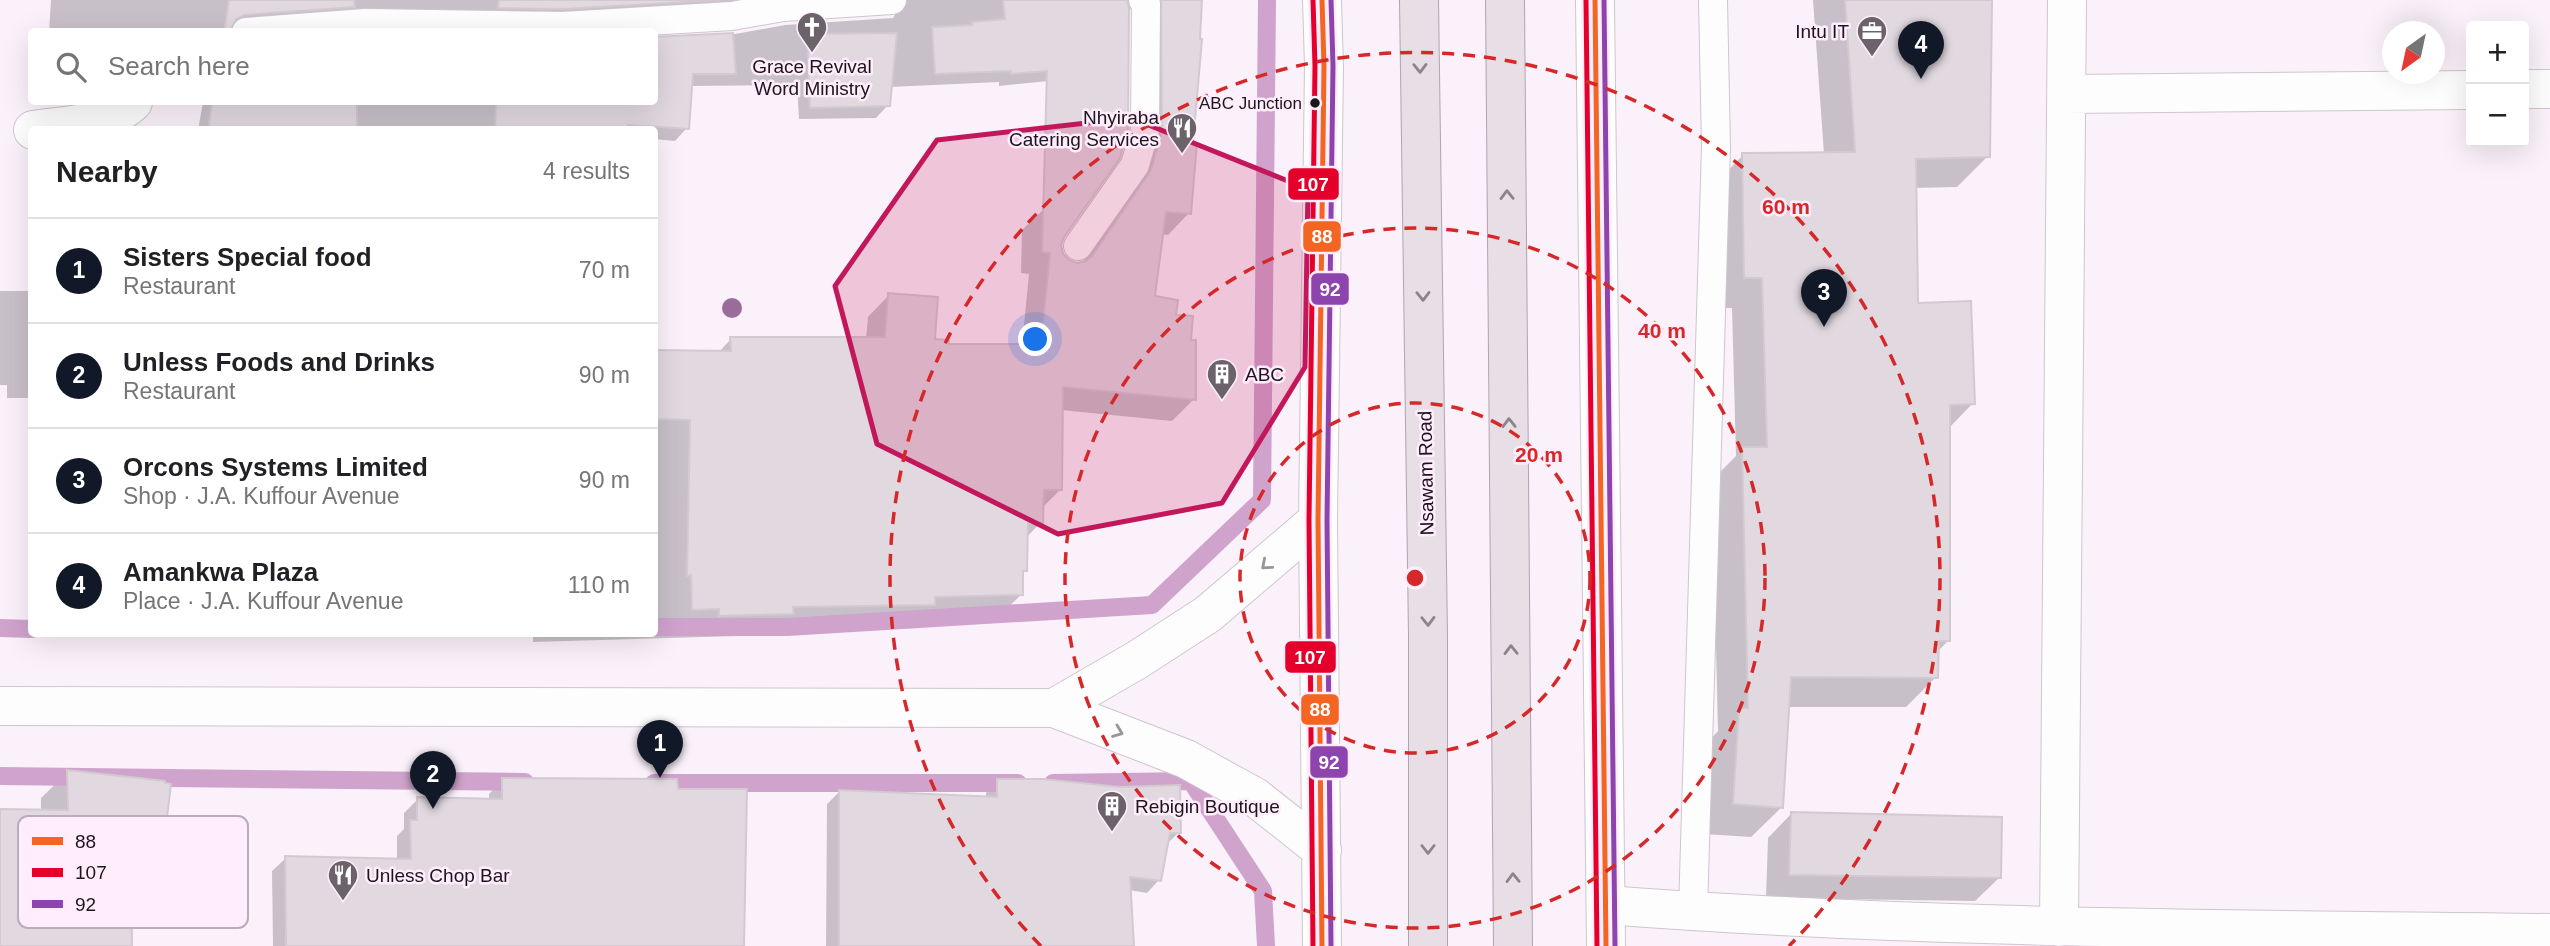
<!DOCTYPE html>
<meta charset="utf-8">
<style>
body{margin:0;font-family:Helvetica,sans-serif;background:#f2f2f2;color:#202124}
.controls{position:absolute;right:21px;top:21px;display:grid;overflow:hidden;border-radius:7px;box-shadow:0 7px 28px #0002}
.controls button{width:63px;height:63px;display:grid;place-items:center;padding:0;border:0;border-bottom:2px solid #e0e0e0;background:#fff;color:#202124;font:35px sans-serif}
.compass{position:absolute;left:2382px;top:21px;width:63px;height:63px;border-radius:50%;background:#fff;box-shadow:0 7px 28px #0002;rotate:213deg}
.you{position:absolute;left:1036px;top:340px;width:24px;height:24px;margin:-18px;border:5px solid #fff;border-radius:50%;background:#1a73e8;box-shadow:0 0 0 10px #1a73e833}
.badge{display:grid;place-items:center;width:46px;height:46px;border-radius:50%;background:#111827;color:#fff;font-size:23px;font-weight:700}
.pin{position:absolute;translate:-50% -58px;filter:drop-shadow(0 2px 4px #0008)}
.pin::after{content:'';position:absolute;top:37px;width:24px;height:21px;background:inherit;clip-path:polygon(0 0,100% 0,50% 100%)}
.list{margin:0;padding:0;list-style:none}
h2{display:flex;justify-content:space-between;align-items:center;height:91px;margin:0;padding:0 28px;font-size:30px}
h2 small{font-size:23px;font-weight:400;color:#757577}
.list li{display:grid;grid-template-columns:46px 1fr auto;gap:21px;align-items:center;box-sizing:border-box;height:105px;padding:0 28px;border-top:2px solid #e0e0e0}
.list b{display:block;font-size:26px;white-space:nowrap}
.list p{margin:0;font-size:23px;white-space:nowrap;color:#757577}
.list em{font-size:23px;font-style:normal;color:#757577}
.icon{flex:none;width:38px;height:38px;fill:none;stroke:currentColor;stroke-width:2;stroke-linecap:round;stroke-linejoin:round}
.map{position:relative;flex:none;width:2550px;height:946px;overflow:hidden}
.search{position:absolute;background:#fff;box-shadow:0 7px 28px #0002;left:28px;top:28px;width:630px;height:77px;display:flex;align-items:center;gap:18px;box-sizing:border-box;padding:0 24px;border-radius:7px;color:#757577;font-size:26px}
.panel{position:absolute;background:#fff;box-shadow:0 7px 28px #0002;left:28px;top:126px;width:630px;height:511px;border-radius:7px}
.map>svg:first-child{display:block}
</style>
<div class="map">
<svg width="2550" height="946" viewBox="0 0 2550 946">
<rect width="100%" height="100%" fill="#fbf1fa"/>
<path fill="#0003" d="M51,0H799L717,11L350,18L231,27L228,32H49Z
M890,0H1060L1048,81L999,86V82L890,87L888,105L876,118L799,119L797,85L691,86L687,128L675,141L654,139V130H198L203,102H654V39L735,34L785,25L893,18L897,11Z
M1123,0H1200L1191,145L1189,213L1168,235L1162,234L1153,298L1174,317L1189,341L1194,399L1172,421L1061,410L1060,490L1042,508L1041,522L1026,538L1025,571L1022,574V594L1000,615L920,617L912,626L778,627L770,635L533,642V634H654V351L718,353L731,339H866L868,317L889,295L933,341L947,346H1022L1029,274L1021,273L1022,230L1044,209L1060,243L1061,253L1067,261L1077,264L1082,263L1110,226L1130,193L1135,11L1123,5Z
M1813,0H1990L1988,156L1957,187L1914,188L1916,304L1973,403L1949,428L1948,641L1937,652L1936,677L1906,707H1788L1782,807L1751,837L1704,834L1710,740L1718,731L1712,480L1736,456L1732,308H1715L1713,186L1743,155L1824,154Z
M0,291H28V340H32V398H7V385H0Z
M68,772L163,833L137,860L129,859L130,946H0V810L41,811V798Z
M503,780L676,790L742,946H273L272,871L286,858L397,861V836L404,829V813L418,799L489,800V794Z
M998,781L1179,832L1167,844L1159,880L1147,893L1129,890L1132,946H826L827,804L839,792L986,798V793Z
M1791,814L1999,878L1975,901L1766,898L1768,838Z"/>
<g fill="none" stroke-linecap="round" stroke-linejoin="round">
<path stroke="#cfa3cc" stroke-width="18" d="M654,627H787L1152,605L1262,500L1267,0
M0,628L32,629
M0,776L525,782
M654,783H1018
M1053,783L1191,781L1263,891L1266,946"/>
</g>
<path fill="#e1d8e0" stroke="#d2c9d1" stroke-width="2" d="M229,0H354L355,7L245,15L236,19L230,32H224Z
M499,0H721L563,9L498,8Z
M1003,0H1127L1129,9L1128,128L1120,158L1064,237L1061,245L1063,254L1069,260L1077,263L1086,261L1092,256L1151,170L1162,130L1161,0H1202L1200,39H1202L1193,143H1197L1191,214L1166,212L1155,296L1178,300L1176,315L1193,316L1191,340H1196V400L1063,387L1062,490H1044L1043,523L1028,522L1027,571H1023V595L935,597V605L793,607L794,614L719,616V609L692,610L691,575L687,576L690,420L654,419V350L731,351L730,337H885L888,293L938,297L935,339L949,340V344H1041L1050,253L1042,252L1047,71L1011,74V71L935,74L932,27L972,25V22L1005,19Z
M1845,0H1992L1990,157L1916,159L1918,303L1971,301L1975,404L1950,405V641H1939L1938,678L1791,677L1783,808L1733,804L1739,708H1748L1742,447H1767L1762,278H1744L1742,153L1855,152Z
M733,33L736,74H693L689,129L628,125V130H495L496,102H654V37Z
M897,33L890,106L810,108L807,34Z
M212,102H357V130H208Z
M67,770L165,781V783L171,784L165,834L131,831L132,946H0V809L68,810Z
M502,778L677,779L678,789H747L744,946H286L285,856L411,859L410,820H417V797L502,799Z
M997,779H1043L1120,787L1180,785L1181,833H1170L1161,881L1130,877L1134,946H839V790L997,797Z
M1791,812L2002,817L2001,878L1789,875Z"/>
<g fill="none" stroke-linecap="round" stroke-linejoin="round">
<g stroke="#cdc6cd" stroke-width="30">
<path id="service" d="M246,32L365,23L563,26L732,16L783,7L892,0
M1078,246L1135,165L1145,130L1146,4L1143,0
M1693,911L1716,146L1713,0"/>
</g>
<g stroke="#cdc6cd" stroke-width="40">
<path id="minor" d="M2524,89H2550
M2068,94L2471,90
M33,130C65,125 109,125 133,102
M0,706L1054,708L1186,759L1255,797L1322,850
M1054,708L1137,660L1208,614L1318,520
M1606,905C1920,929 2235,929 2550,933
M2059,927L2067,0"/>
</g>
<g stroke="#cdc6cd" stroke-width="40">
<path id="secondary" d="M1322,0L1324,66L1318,520L1322,946
M1595,0L1606,946"/>
</g>
<g stroke="#b1a4b1" stroke-width="40">
<path id="trunk" d="M1419,0L1428,636V946
M1505,0L1513,946"/>
</g>
<use href="#service" stroke="#fefdfe" stroke-width="28"/>
<use href="#minor" stroke="#fefdfe" stroke-width="38"/>
<use href="#secondary" stroke="#fefdfe" stroke-width="38"/>
<use href="#trunk" stroke="#e7dee6" stroke-width="38"/>
<g stroke="#ffedfd" stroke-width="10">
<path id="bus-1" d="M1322,0L1324,66L1318,520L1322,946
M1595,0L1606,946"/>
</g>
<g stroke="#ffedfd" stroke-width="10">
<path id="bus-2" d="M1586,0L1597,946
M1313,946L1309,520L1315,66L1313,0"/>
</g>
<g stroke="#ffedfd" stroke-width="10">
<path id="bus-3" d="M1604,0L1615,946
M1331,946L1327,520L1333,66L1331,0"/>
</g>
<use href="#bus-1" stroke="#f26522" stroke-width="5"/>
<use href="#bus-2" stroke="#e4002b" stroke-width="5"/>
<use href="#bus-3" stroke="#8e44ad" stroke-width="5"/>
</g>
<circle fill="#9a6c9a" cx="732" cy="308" r="10"/>
<defs><path id="oneway-chevron" d="M-2-3.5L2.5 0L-2 3.5" fill="none" stroke-width="1.6" stroke-linecap="round" stroke-linejoin="round" transform="scale(1.75)"/></defs>
<g stroke="#8c848b">
<use href="#oneway-chevron" transform="translate(1420 68) rotate(89)"/>
<use href="#oneway-chevron" transform="translate(1507 195) rotate(-91)"/>
<use href="#oneway-chevron" transform="translate(1423 296) rotate(89)"/>
<use href="#oneway-chevron" transform="translate(1509 423) rotate(-91)"/>
<use href="#oneway-chevron" transform="translate(1428 621) rotate(89)"/>
<use href="#oneway-chevron" transform="translate(1511 650) rotate(-91)"/>
<use href="#oneway-chevron" transform="translate(1428 849) rotate(90)"/>
<use href="#oneway-chevron" transform="translate(1513 878) rotate(-91)"/>
</g>
<g stroke="#999598">
<use href="#oneway-chevron" transform="translate(1266 565) rotate(139)"/>
<use href="#oneway-chevron" transform="translate(1118 732) rotate(21)"/>
</g>
<path fill="#c2185b" fill-opacity="0.2" stroke="#c2185b" stroke-width="5" stroke-linejoin="round" d="M1131,118L1308,189L1305,367L1222,503L1058,534L877,444L835,286L937,140Z"/>
<g fill="none" stroke="#d62828" stroke-width="3.5" stroke-dasharray="12 9">
<circle cx="1415" cy="578" r="175"/>
<circle cx="1415" cy="578" r="350"/>
<path d="M1041 946A525 525 0 1 1 1789 946"/>
</g>
<defs>
<g id="church-pin" transform="scale(1.575)"><path d="M0 17L-7.5 6A9.5 9.5 0 1 1 7.5 6Z" fill="#6b626a" stroke="#ffedfd"/><path d="M-1.2-6h2.4v3.5h3.3v2.4h-3.3V6h-2.4V-.1h-3.3v-2.4h3.3Z" fill="#fff"/></g>
<g id="office-pin" transform="scale(1.575)"><path d="M0 17L-7.5 6A9.5 9.5 0 1 1 7.5 6Z" fill="#6b626a" stroke="#ffedfd"/><path d="M-6-3h4V-5.5h4V-3h4V5H-6ZM-1-4.5V-3h2v-1.5ZM-6 0V1H6V0Z" fill="#fff"/></g>
<g id="restaurant-pin" transform="scale(1.575)"><path d="M0 17L-7.5 6A9.5 9.5 0 1 1 7.5 6Z" fill="#6b626a" stroke="#ffedfd"/><path d="M-5-6h1v4h1v-4h1v4h1v-4h1v5L-1.5 .5V6h-2V.5L-5-1ZM5-6V6H3V1.5H1.5Q1.5-4 5-6Z" fill="#fff"/></g>
<g id="building-pin" transform="scale(1.575)"><path d="M0 17L-7.5 6A9.5 9.5 0 1 1 7.5 6Z" fill="#6b626a" stroke="#ffedfd"/><path d="M-4-6H4V6H1V3H-1V6H-4ZM-2.5-4.3h1.7v1.8h-1.7ZM.8-4.3h1.7v1.8H.8ZM-2.5-1h1.7V.8h-1.7ZM.8-1h1.7V.8H.8Z" fill="#fff"/></g>
</defs>
<g fill-rule="evenodd">
<use href="#church-pin" x="812" y="27"/>
<use href="#office-pin" x="1872" y="31"/>
<use href="#restaurant-pin" x="1182" y="128"/>
<use href="#building-pin" x="1222" y="374"/>
<use href="#building-pin" x="1112" y="806"/>
<use href="#restaurant-pin" x="343" y="875"/>
</g>
<circle fill="#1d151c" stroke="#ffedfd" stroke-width="2.5" cx="1315" cy="103" r="6"/>
<g text-anchor="middle" dominant-baseline="central" stroke-width="5" stroke-linejoin="round" paint-order="stroke">
<g font-size="17" fill="#1d151c" stroke="#ffedfd" text-anchor="end">
<text x="1302" y="103">ABC Junction</text>
</g>
<g font-size="19" fill="#1d151c" stroke="#ffedfd" text-anchor="start">
<text x="1849" y="31" text-anchor="end">Intu IT</text>
<text x="812" y="66" text-anchor="middle">Grace Revival<tspan x="812" dy="22">Word Ministry</tspan></text>
<text x="1159" y="117" text-anchor="end">Nhyiraba<tspan x="1159" dy="22">Catering Services</tspan></text>
<text x="1245" y="374">ABC</text>
<text x="1135" y="806">Rebigin Boutique</text>
<text x="366" y="875">Unless Chop Bar</text>
</g>
<g font-size="19" fill="#1d151c" stroke="#ffedfd">
<text transform="translate(1426 473) rotate(-91)">Nsawam Road</text>
</g>
</g>
<rect x="18" y="816" width="230" height="112" rx="10" fill="#ffedfd" stroke="#bbacba" stroke-width="2"/>
<rect x="32" y="837" width="31" height="8" fill="#f26522"/>
<rect x="32" y="868" width="31" height="9" fill="#e4002b"/>
<rect x="32" y="900" width="31" height="8" fill="#8e44ad"/>
<g font-size="19" fill="#1d151c">
<text x="75" y="848">88</text>
<text x="75" y="879">107</text>
<text x="75" y="911">92</text>
</g>
<circle cx="1415" cy="578" r="10" fill="#d62828" stroke="#ffedfd" stroke-width="3.5"/>
<g font-size="21" text-anchor="middle" font-weight="bold" fill="#d62828" stroke="#ffedfd" stroke-width="5" stroke-linejoin="round" paint-order="stroke">
<text x="1786" y="214">60 m</text>
<text x="1662" y="338">40 m</text>
<text x="1539" y="462">20 m</text>
</g>
<g stroke="#ffedfd" stroke-width="2.5">
<rect x="1287" y="167" width="53" height="34" rx="7" fill="#e4002b"/>
<rect x="1302" y="220" width="40" height="33" rx="7" fill="#f26522"/>
<rect x="1310" y="272" width="40" height="34" rx="7" fill="#8e44ad"/>
<rect x="1284" y="640" width="53" height="34" rx="7" fill="#e4002b"/>
<rect x="1300" y="693" width="40" height="33" rx="7" fill="#f26522"/>
<rect x="1309" y="745" width="40" height="34" rx="7" fill="#8e44ad"/>
</g>
<g font-size="19" text-anchor="middle" font-weight="bold" fill="#fff">
<text x="1313" y="191">107</text>
<text x="1322" y="243">88</text>
<text x="1330" y="296">92</text>
<text x="1310" y="664">107</text>
<text x="1320" y="716">88</text>
<text x="1329" y="769">92</text>
</g>
</svg>
<div class="controls">
<button>+</button>
<button>−</button>
</div>
<svg class="compass" viewBox="-18 -18 36 36"><path d="M0-13l5 13h-10z" fill="#e53935"/><path d="M0 13l5-13h-10z" fill="#757577"/></svg>
<div class="you"></div>
<div class="pin badge" style="left:660px;top:778px">1</div>
<div class="pin badge" style="left:433px;top:809px">2</div>
<div class="pin badge" style="left:1824px;top:327px">3</div>
<div class="pin badge" style="left:1921px;top:79px">4</div>
<div class="search"><svg class="icon" aria-label="search" viewBox="0 0 24 24"><circle cx="10" cy="10" r="6"/><path d="M15 15l6 6"/></svg>Search here</div>
<section class="panel">
<h2>Nearby<small>4 results</small></h2>
<ul class="list">
<li><span class="badge">1</span><div><b>Sisters Special food</b><p>Restaurant</p></div><em>70 m</em></li>
<li><span class="badge">2</span><div><b>Unless Foods and Drinks</b><p>Restaurant</p></div><em>90 m</em></li>
<li><span class="badge">3</span><div><b>Orcons Systems Limited</b><p>Shop · J.A. Kuffour Avenue</p></div><em>90 m</em></li>
<li><span class="badge">4</span><div><b>Amankwa Plaza</b><p>Place · J.A. Kuffour Avenue</p></div><em>110 m</em></li>
</ul>
</section>
</div>
